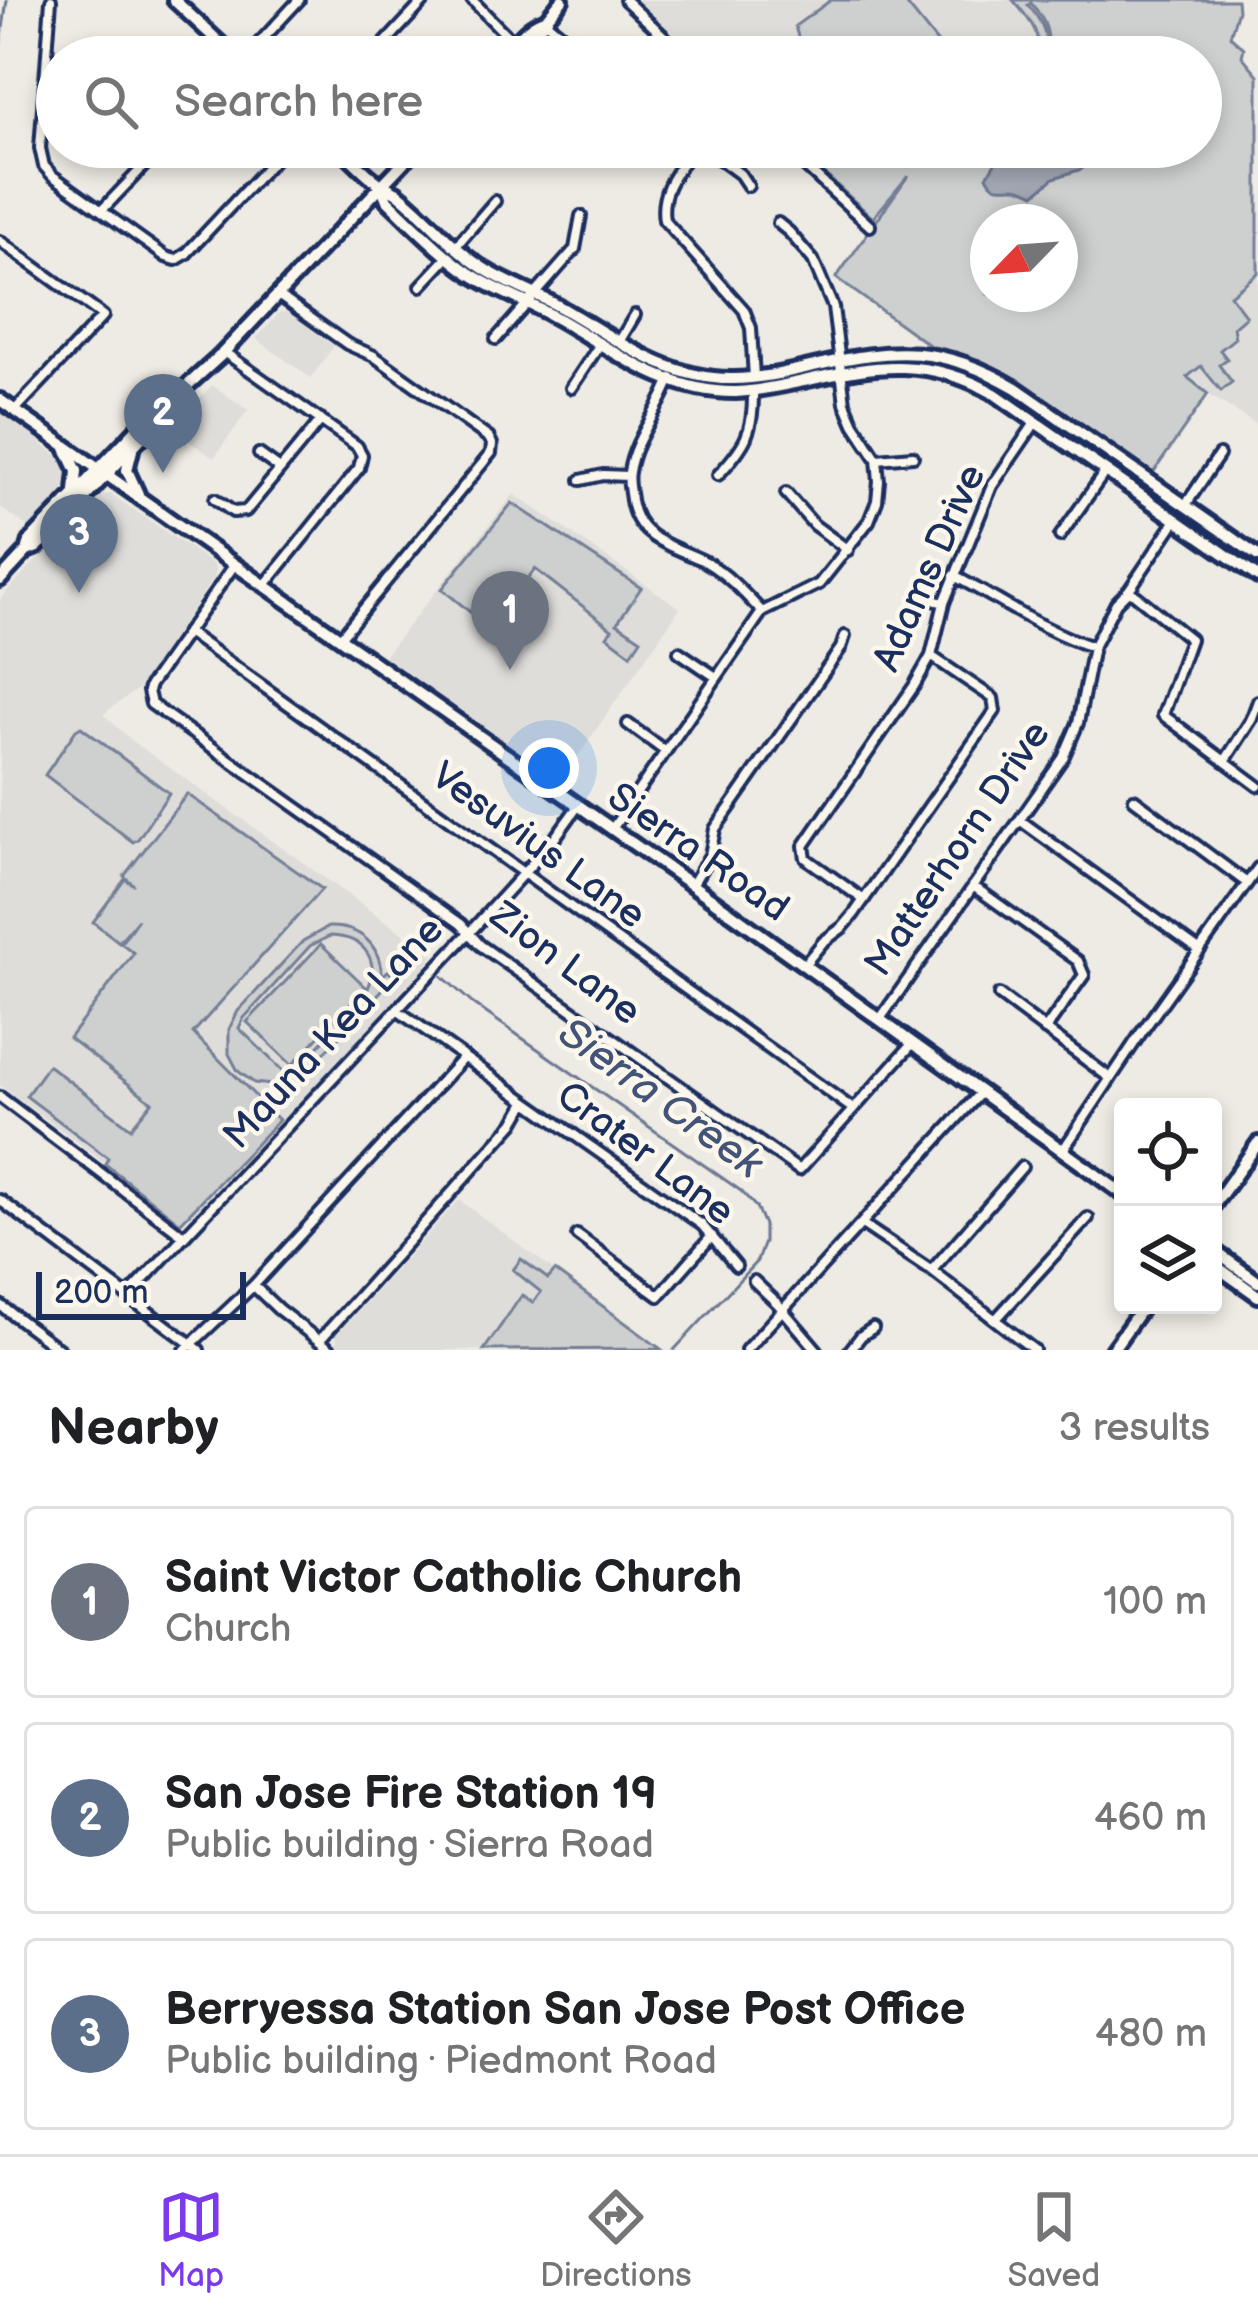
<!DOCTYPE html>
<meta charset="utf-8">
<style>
body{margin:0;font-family:"Balsamiq Sans",sans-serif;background:#f2f2f2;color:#202124}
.controls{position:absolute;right:36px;bottom:36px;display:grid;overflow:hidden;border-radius:12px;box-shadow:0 6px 18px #0003}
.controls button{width:108px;height:108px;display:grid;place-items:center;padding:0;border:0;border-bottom:3px solid #e0e0e0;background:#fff;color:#202124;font:60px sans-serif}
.compass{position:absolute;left:970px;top:204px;width:108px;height:108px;border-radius:50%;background:#fff;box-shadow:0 6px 18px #0003;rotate:245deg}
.scale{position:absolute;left:36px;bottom:30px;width:210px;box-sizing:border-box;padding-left:12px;border:6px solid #1b2f5e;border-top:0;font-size:33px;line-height:42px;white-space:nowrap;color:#1b2f5e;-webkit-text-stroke:9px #fbf7ec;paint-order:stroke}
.you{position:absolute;left:549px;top:768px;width:42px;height:42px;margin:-30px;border:9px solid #fff;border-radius:50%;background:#1a73e8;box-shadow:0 0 0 18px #1a73e833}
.badge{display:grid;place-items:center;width:78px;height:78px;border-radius:50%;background:#7c3aed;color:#fff;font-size:39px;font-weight:700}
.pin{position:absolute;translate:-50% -99px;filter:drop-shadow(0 3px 6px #0008)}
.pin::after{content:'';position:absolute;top:63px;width:42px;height:36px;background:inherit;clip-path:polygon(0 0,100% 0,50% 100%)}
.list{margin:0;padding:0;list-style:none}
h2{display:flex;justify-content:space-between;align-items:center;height:156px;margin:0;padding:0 48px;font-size:51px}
h2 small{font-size:39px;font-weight:400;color:#757577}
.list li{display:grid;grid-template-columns:78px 1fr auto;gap:36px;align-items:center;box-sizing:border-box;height:192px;margin:0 24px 24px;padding:0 24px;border:3px solid #e0e0e0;border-radius:12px}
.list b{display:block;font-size:45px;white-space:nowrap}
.list p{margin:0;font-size:39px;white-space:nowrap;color:#757577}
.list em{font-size:39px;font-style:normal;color:#757577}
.icon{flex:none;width:66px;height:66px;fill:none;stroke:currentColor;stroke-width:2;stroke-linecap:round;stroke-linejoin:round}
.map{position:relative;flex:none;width:1258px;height:1350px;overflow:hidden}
.search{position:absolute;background:#fff;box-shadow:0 6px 18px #0003;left:36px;right:36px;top:36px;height:132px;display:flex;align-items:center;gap:30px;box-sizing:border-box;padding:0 42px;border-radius:66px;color:#757577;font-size:45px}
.sheet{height:804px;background:#fff}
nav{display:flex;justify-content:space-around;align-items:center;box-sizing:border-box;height:168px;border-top:3px solid #e0e0e0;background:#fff;font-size:33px;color:#757577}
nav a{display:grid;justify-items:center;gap:6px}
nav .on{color:#7c3aed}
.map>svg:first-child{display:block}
</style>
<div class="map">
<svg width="1258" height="1350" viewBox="0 0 1258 1350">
<rect width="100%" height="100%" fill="#eeebe4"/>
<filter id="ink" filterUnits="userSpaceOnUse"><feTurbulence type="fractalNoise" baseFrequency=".00833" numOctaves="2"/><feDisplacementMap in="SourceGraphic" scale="24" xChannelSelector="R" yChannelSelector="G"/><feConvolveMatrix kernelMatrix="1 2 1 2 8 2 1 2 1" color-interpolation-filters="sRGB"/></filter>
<g filter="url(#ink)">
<path fill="#deddda" d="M628,0H1025L1031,3L1044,20L1049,32V48L1047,57H691Z
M1258,183V426L1208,394L1157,356Z
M280,312H288L334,346L311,378L256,339Z
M212,385L248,410L214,458L171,429Z
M0,411L21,424L43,445L65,461L72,475L68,487L29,528L0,507Z
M111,494L214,565L216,574L139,688L103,714L132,741L433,955L429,962L214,1195L189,1217L182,1220L0,1085V599L98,495Z
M514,494L680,608L561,781L384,656Z
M459,1200L649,1341L641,1350H346L337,1343L336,1335Z"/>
<path fill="#cecfcf" stroke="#747f96" stroke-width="3" fill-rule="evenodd" d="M831,0H903L949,57H781L801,47L795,26Z
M1013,0H1237L1238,10L1230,36L1244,48L1242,56L1258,75V273L1230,295L1246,316L1233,327L1235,338L1220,350L1227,359L1219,365L1232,382L1221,391L1201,366L1187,377L1208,394L1153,473L1017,379L980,360L932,347L836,278L908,176L873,218L795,147H931L929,151L935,147H1201V57H1047C1051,34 1046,21 1031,3L1028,5C1042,21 1050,36 1043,57H1036C1043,32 1028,18 1013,0ZM988,222H1060V294H988Z
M512,503L641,588L617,623L641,639L631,654L607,636L612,629L535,569L491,629L442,589Z
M81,727L169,793L138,839L133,842L45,775L76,730Z
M187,794L322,889L193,1033L279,1120L180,1223L105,1164L108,1158L26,1096L48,1065L131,1128L152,1102L69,1038L134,953L121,943L138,919L119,942L93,922L125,879L134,885L124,876Z
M328,927C360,926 380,944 382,976L388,971L394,977L282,1099L275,1093L280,1086L254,1083L238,1071L229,1054V1029L238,1011L303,941ZM330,936C367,937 383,964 364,996L301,1065L287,1075L239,1028L244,1018L310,946Z
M321,944L366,987L292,1065L247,1022Z
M521,1259L548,1279L555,1271L661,1349L484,1350L522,1295L533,1303L541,1292L513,1270Z"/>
<path fill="#a3a8b4" stroke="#6d7892" stroke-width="3" d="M992,147H1096L1097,150L1082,169L1054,178L1035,194C1028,191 1020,186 1013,187C999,187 994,190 987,176L995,163Z"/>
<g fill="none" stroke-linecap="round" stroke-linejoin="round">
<path stroke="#6d7892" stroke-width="3" d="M0,50L7,0
M442,976L472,1003L741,1191L756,1207L764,1225V1242L757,1261L674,1350"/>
<g stroke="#1b2f5e" stroke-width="16">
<path id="street" d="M51,0L40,148L44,166L53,176L166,257L176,260L186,254L286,147
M472,0L514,43
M625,0L686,57
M545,21L589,57
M246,57L299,0
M372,57L425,0
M694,147C678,170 659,190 664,220L744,310L751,328L754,378
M703,147L740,174L748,186
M784,147L870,226
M103,209L162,147
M0,241L103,316L15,410
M455,247L495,201
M421,286L448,257
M278,295L347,344L374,356L489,438L492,444L491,453L340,638
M496,339L575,249L581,216
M619,342L635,315
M224,352L357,446L362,455L359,468L265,585
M671,378C660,410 634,438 629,472C627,481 630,491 631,500C637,541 675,546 706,562C728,575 745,594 762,612
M571,388L600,344
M259,454L280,469
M877,459L913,456
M718,475C745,446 754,432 753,391
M581,480L603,475L628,476
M786,493L814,525L848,550
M215,499L233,512L246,511L321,420
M1185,506L1219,455
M1060,536L1105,472
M235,564L150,685L148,691L151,704L461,924L480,945L799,1170L913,1043
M954,576C1001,600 1042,631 1093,647
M1129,590L1190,639L1163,715L1258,786
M918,596L944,603
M187,632L853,1109
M679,652L716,677
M628,724L665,751
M1225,761L1251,720L1258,701
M1134,799L1247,883
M1021,821L1199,950
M612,829L762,612L819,584L869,521L877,501L879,481L877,459L854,424L845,403L833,307L813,260L789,232L778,223
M692,885L710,855L715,829L841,648L845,636
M973,886L1078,961L1084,975L1045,1030
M864,900L811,862L806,858L804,846L914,686L931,656L944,603L992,486L1035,423
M804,965L823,942L843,927L854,914L995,711L993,698L931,656
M999,995L1110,1078
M397,1010L702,1225L736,1266
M880,1019L1063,758L1078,723L1093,647L1116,603L1129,590L1176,520
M0,1097L184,1236
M1063,1150L1141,1033L1258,868
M0,1200L199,1350
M862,1224L932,1271L1034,1350
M577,1235L659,1296L712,1236
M932,1270L1022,1167
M754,1281L777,1303L817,1350
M254,1286L278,1309L331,1350
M128,1296L469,933L552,842L578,806
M0,1305L60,1350
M996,1319L1088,1218
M319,1341L514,1123L526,1102
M185,1350L254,1285L464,1057
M746,1350L981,1092
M850,1350L861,1336L873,1328"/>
</g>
<g stroke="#1b2f5e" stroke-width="20">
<path id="secondary" d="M174,0L235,57
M515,44C536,35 547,17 562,0
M503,57C516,42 525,27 544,20
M339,147C352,159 365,174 380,184C383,185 394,191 396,192C428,216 451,249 486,270C512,286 541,295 567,311C619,341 670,380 733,379C761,379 788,372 814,366C894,347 943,345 1016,388L1258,556
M381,185L387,200C411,223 435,248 462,268C489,288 522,299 551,315C611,348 664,393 736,392C760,391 785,385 808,380C878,364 930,357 995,394L1258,577
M0,400L692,885L1123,1194
M66,448L77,471L75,491
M132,450L127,470L138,494
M27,551L30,541L155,410L167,404L220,356L418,147
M0,580L27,551L37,547L55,529L161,417L167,404
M1213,1206L1258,1143
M1213,1250L1258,1282
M1213,1264L1258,1296
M1112,1350L1144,1305"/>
</g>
<use href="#street" stroke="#fbf7ec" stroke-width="8"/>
<use href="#secondary" stroke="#fbf7ec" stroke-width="10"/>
</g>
</g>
<g text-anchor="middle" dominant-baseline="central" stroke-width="9" stroke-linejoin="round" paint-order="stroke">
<g font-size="39" fill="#1b2f5e" stroke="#fbf7ec">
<text transform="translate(930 568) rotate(-66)">Adams Drive</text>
<text transform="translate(538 846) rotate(36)">Vesuvius Lane</text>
<text transform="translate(958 849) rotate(-56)">Matterhorn Drive</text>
<text transform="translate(698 853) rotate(35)">Sierra Road</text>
<text transform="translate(565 964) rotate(37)">Zion Lane</text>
<text transform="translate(334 1033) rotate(-47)">Mauna Kea Lane</text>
<text transform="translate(645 1154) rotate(37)">Crater Lane</text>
</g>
<g font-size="42" font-style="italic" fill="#445378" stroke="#fbf7ec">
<text transform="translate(660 1099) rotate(36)">Sierra Creek</text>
</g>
</g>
</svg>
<div class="controls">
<button><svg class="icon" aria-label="locate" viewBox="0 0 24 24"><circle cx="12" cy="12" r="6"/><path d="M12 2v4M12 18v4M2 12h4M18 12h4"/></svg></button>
<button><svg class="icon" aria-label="layers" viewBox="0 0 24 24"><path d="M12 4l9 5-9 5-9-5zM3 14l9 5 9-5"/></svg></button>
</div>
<svg class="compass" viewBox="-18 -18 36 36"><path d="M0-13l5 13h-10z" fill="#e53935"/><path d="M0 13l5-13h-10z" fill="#757577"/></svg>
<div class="scale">200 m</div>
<div class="you"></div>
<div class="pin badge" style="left:510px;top:670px;background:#6b7280">1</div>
<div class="pin badge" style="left:163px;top:473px;background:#5c6f8a">2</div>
<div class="pin badge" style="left:79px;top:593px;background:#5c6f8a">3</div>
<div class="search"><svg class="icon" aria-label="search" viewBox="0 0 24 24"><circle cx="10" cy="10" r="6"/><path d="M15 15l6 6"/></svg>Search here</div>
</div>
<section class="sheet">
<h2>Nearby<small>3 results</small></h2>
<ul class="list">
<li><span class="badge" style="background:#6b7280">1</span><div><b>Saint Victor Catholic Church</b><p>Church</p></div><em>100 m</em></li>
<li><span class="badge" style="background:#5c6f8a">2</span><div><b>San Jose Fire Station 19</b><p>Public building · Sierra Road</p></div><em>460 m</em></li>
<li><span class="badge" style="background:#5c6f8a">3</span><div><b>Berryessa Station San Jose Post Office</b><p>Public building · Piedmont Road</p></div><em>480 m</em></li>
</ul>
</section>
<nav>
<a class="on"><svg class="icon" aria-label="map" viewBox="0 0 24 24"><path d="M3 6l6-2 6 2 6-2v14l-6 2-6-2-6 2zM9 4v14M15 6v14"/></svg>Map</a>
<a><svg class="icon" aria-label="directions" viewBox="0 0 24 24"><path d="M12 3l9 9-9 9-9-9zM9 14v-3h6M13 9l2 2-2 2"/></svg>Directions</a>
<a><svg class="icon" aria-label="saved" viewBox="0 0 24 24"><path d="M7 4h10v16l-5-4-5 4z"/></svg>Saved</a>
</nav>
